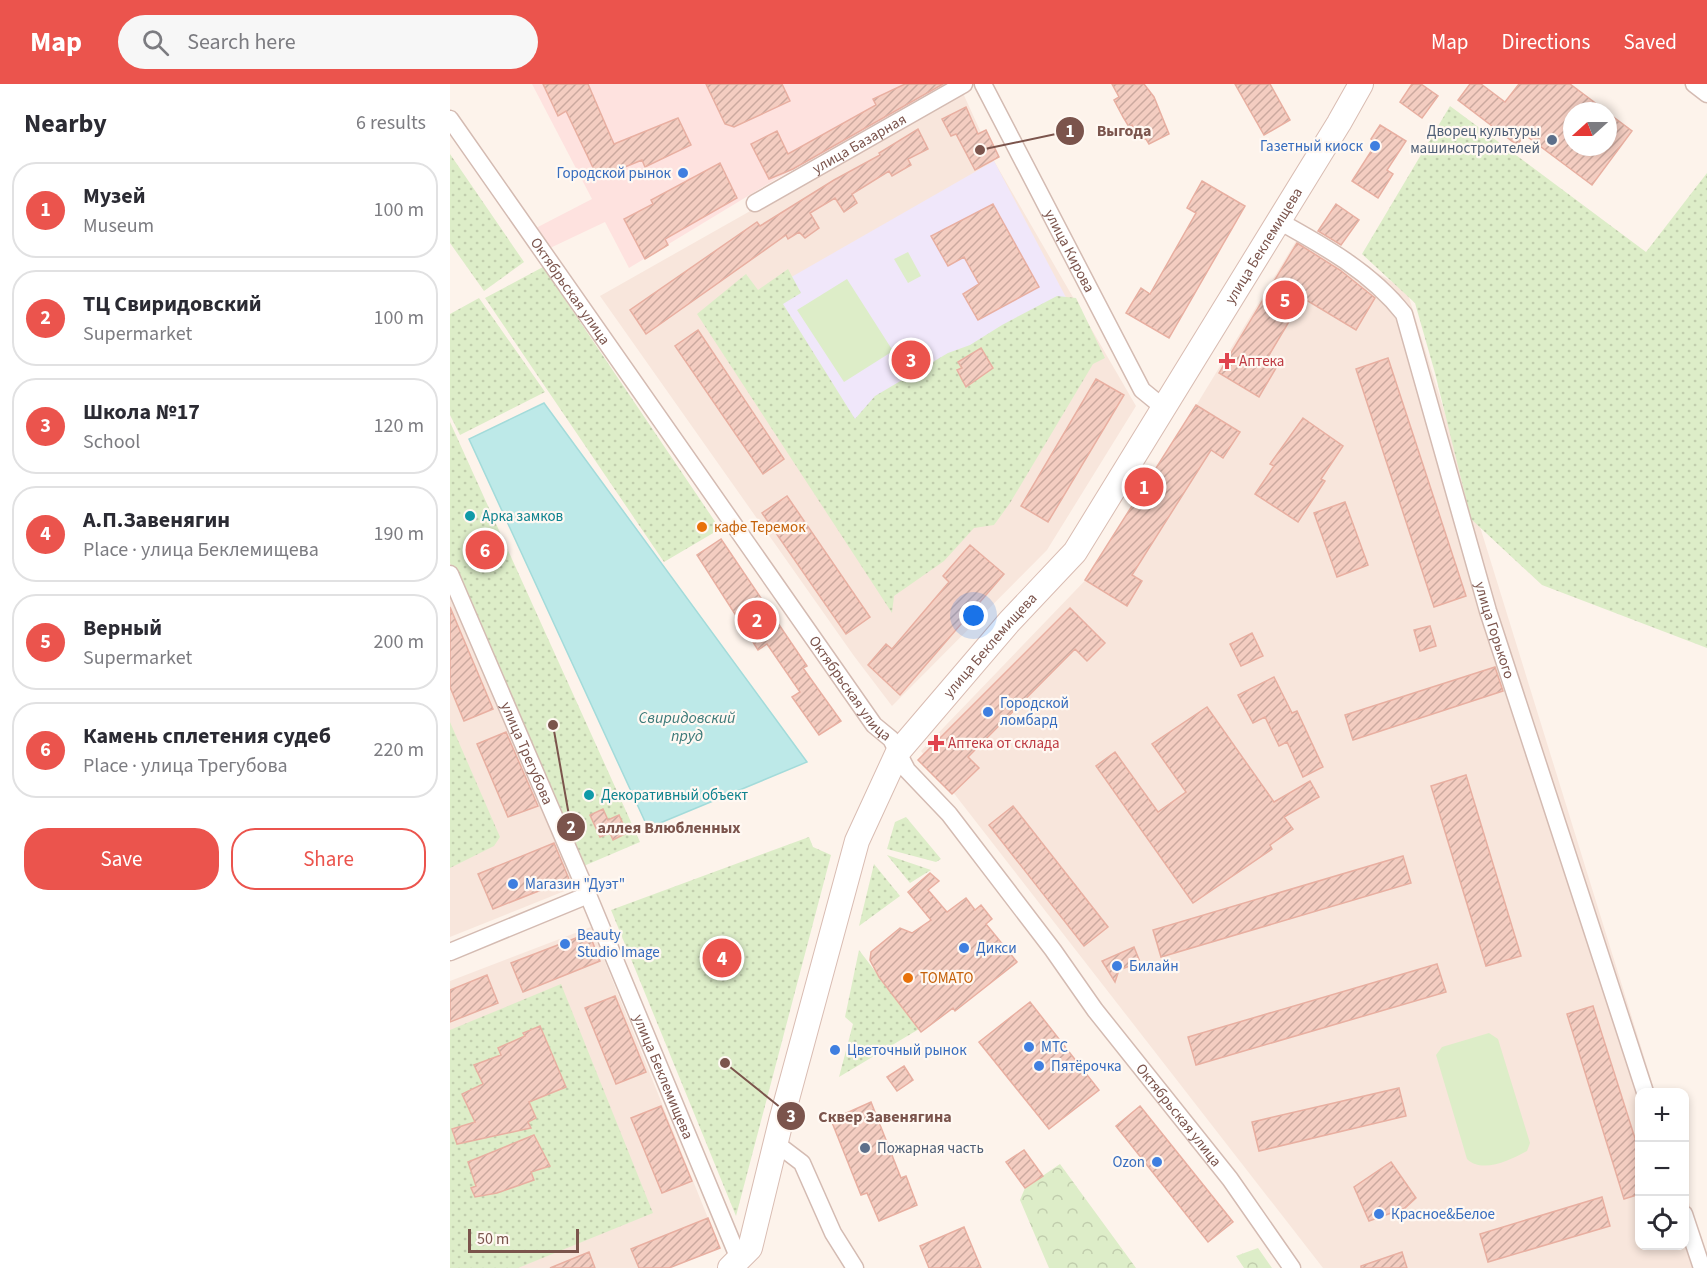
<!DOCTYPE html>
<meta charset="utf-8">
<style>
body{margin:0;font-family:"Source Sans 3",sans-serif;background:#f7f7f7;color:#2b2b33}
.controls{position:absolute;right:18px;bottom:18px;display:grid;overflow:hidden;border-radius:12px;box-shadow:0 3px 9px #0003}
.controls button{width:54px;height:54px;display:grid;place-items:center;padding:0;border:0;border-bottom:2px solid #e1e1e2;background:#fff;color:#2b2b33;font:30px sans-serif}
.compass{position:absolute;left:1113px;top:18px;width:54px;height:54px;border-radius:50%;background:#fff;box-shadow:0 3px 9px #0003;rotate:249deg}
.scale{position:absolute;left:18px;bottom:15px;width:111px;box-sizing:border-box;padding-left:6px;border:3px solid #7b544c;border-top:0;font-size:16px;line-height:21px;white-space:nowrap;color:#7b544c;-webkit-text-stroke:4px #fff8f2;paint-order:stroke}
.you{position:absolute;left:524px;top:532px;width:21px;height:21px;margin:-15px;border:4px solid #fff;border-radius:50%;background:#1a73e8;box-shadow:0 0 0 9px #1a73e833}
.badge{display:grid;place-items:center;width:39px;height:39px;border-radius:50%;background:#eb544d;color:#fff;font-size:20px;font-weight:700}
.pin{position:absolute;translate:-50% -50%;border:3px solid #fff;box-shadow:0 2px 6px #0006}
.list{margin:0;padding:0;list-style:none}
h2{display:flex;justify-content:space-between;align-items:center;height:78px;margin:0;padding:0 24px;font-size:26px}
h2 small{font-size:20px;font-weight:400;color:#7c7c81}
.list li{display:grid;grid-template-columns:39px 1fr auto;gap:18px;align-items:center;box-sizing:border-box;height:96px;margin:0 12px 12px;padding:0 12px;border:2px solid #e1e1e2;border-radius:24px}
.list b{display:block;font-size:22px;white-space:nowrap}
.list p{margin:0;font-size:20px;white-space:nowrap;color:#7c7c81}
.list em{font-size:20px;font-style:normal;color:#7c7c81}
.actions{display:flex;gap:12px;padding:18px 24px}
.actions a{flex:1;padding:14px 0;border:2px solid #eb544d;border-radius:24px;text-align:center;font-size:21px;color:#eb544d}
.actions .main{background:#eb544d;color:#fff}
.icon{flex:none;width:33px;height:33px;fill:none;stroke:currentColor;stroke-width:2;stroke-linecap:round;stroke-linejoin:round}
.map{position:relative;flex:none;width:1257px;height:1184px;overflow:hidden}
header{display:flex;align-items:center;gap:36px;box-sizing:border-box;height:84px;padding:0 30px;background:#eb544d;color:#fff}
header strong{font-size:28px}
nav{display:flex;gap:33px;margin-inline-start:auto;font-size:21px}
.search{width:420px;height:54px;background:#f7f7f7;display:flex;align-items:center;gap:15px;box-sizing:border-box;padding:0 21px;border-radius:33px;color:#7c7c81;font-size:22px}
main{display:flex}
aside{flex:1;background:#fff}
.map>svg:first-child{display:block}
</style>
<header>
<strong>Map</strong>
<div class="search"><svg class="icon" aria-label="search" viewBox="0 0 24 24"><circle cx="10" cy="10" r="6"/><path d="M15 15l6 6"/></svg>Search here</div>
<nav><a>Map</a><a>Directions</a><a>Saved</a></nav>
</header>
<main>
<aside>
<h2>Nearby<small>6 results</small></h2>
<ul class="list">
<li><span class="badge">1</span><div><b>Музей</b><p>Museum</p></div><em>100 m</em></li>
<li><span class="badge">2</span><div><b>ТЦ Свиридовский</b><p>Supermarket</p></div><em>100 m</em></li>
<li><span class="badge">3</span><div><b>Школа №17</b><p>School</p></div><em>120 m</em></li>
<li><span class="badge">4</span><div><b>А.П.Завенягин</b><p>Place · улица Беклемищева</p></div><em>190 m</em></li>
<li><span class="badge">5</span><div><b>Верный</b><p>Supermarket</p></div><em>200 m</em></li>
<li><span class="badge">6</span><div><b>Камень сплетения судеб</b><p>Place · улица Трегубова</p></div><em>220 m</em></li>
</ul>
<div class="actions"><a class="main">Save</a><a>Share</a></div>
</aside>
<div class="map">
<svg width="1257" height="1184" viewBox="0 0 1257 1184">
<defs>
<pattern id="grass-dots" width="8" height="8" patternUnits="userSpaceOnUse" patternTransform="scale(1.5)"><rect width="8" height="8" fill="#ddedc8"/><path d="M2 2h.1M6 6h.1" fill="none" stroke="#c1cdad" stroke-width="1.8" stroke-linecap="round"/></pattern>
<pattern id="forest-crowns" width="20" height="18" patternUnits="userSpaceOnUse" patternTransform="scale(1.5)"><rect width="20" height="18" fill="#ddedc8"/><path d="M2 6a3 3 0 1 1 6 0M12 15a3 3 0 1 1 6 0" fill="none" stroke="#c1cdad"/></pattern>
<pattern id="building-hatch" width="6" height="6" patternUnits="userSpaceOnUse" patternTransform="scale(1.5)"><rect width="6" height="6" fill="#f4cdc1"/><path d="M-1 1l2-2M0 6l6-6M5 7l2-2" fill="none" stroke="#cba99f"/></pattern>
</defs>
<rect width="100%" height="100%" fill="#fdf3eb"/>
<path fill="#f8e6dc" d="M512,7L544,77L686,322L597,466L442,622L404,572L150,212Z
M854,144L957,207L1205,1008H1190V1162H1234L1235,1105L1257,1178V1184H873L471,667L648,483Z
M0,502L127,802L0,853Z
M141,843L270,1164L219,1184H0V897Z"/>
<path fill="#fee2df" d="M82,0H500L326,95L179,184L155,138L98,165L84,145L142,115Z"/>
<path fill="#f0e7fa" d="M544,77L620,221L433,397L317,207Z"/>
<path fill="url(#grass-dots)" d="M1000,22L1196,168L1257,89V564L1092,501L1021,435L985,289L965,219L912,170Z
M0,70L74,178L34,207L0,159Z
M93,183L270,445L214,478L35,214Z
M338,185L351,209L333,220L405,335L425,312L498,269L520,261L552,241L607,212L626,214L655,274L643,280L560,419L544,441L524,444L494,477L444,512L442,529L247,230L296,190L308,206Z
M29,214L95,308L10,351L0,331V230Z
M0,338L190,758L129,784L0,479Z
M0,638L50,753L44,762L0,784Z
M456,733L491,775L486,778L437,765L445,738Z
M359,753L363,763L381,771L286,1132L161,826Z
M437,771L481,786L460,799Z
M424,780L450,812L409,842Z
M409,866L469,945L389,993L403,940L395,933Z
M111,900L203,1129L68,1184H0V946Z"/>
<path fill="url(#forest-crowns)" d="M610,1080L686,1184H599L570,1116L575,1104Z
M808,1164L822,1184H794L786,1172Z"/>
<path fill="#ddedc8" d="M458,168L471,192L458,199L444,175Z
M397,195L443,267L394,298L347,226Z
M1039,949L1048,955L1080,1059L1077,1067C1061,1076 1032,1090 1017,1075L986,971L992,963Z"/>
<path fill="#bde9e8" stroke="#a3dbda" stroke-width="1.5" d="M94,319L357,678L198,744L19,355Z"/>
<path fill="url(#building-hatch)" stroke="#e8afa1" stroke-width="1.5" d="M93,0H138L164,60L228,34L241,61L195,83L192,76L148,94L116,27L108,32Z
M256,0H332L340,17L284,43L275,40Z
M455,0H493L343,85L319,95L301,60L327,47L338,70L426,21L423,15Z
M662,0H694L704,13L719,50L699,60L696,55L691,56L682,41L679,43L673,33L664,16L669,13Z
M785,0H820L840,36L814,51Z
M962,0H971L988,12L972,34L950,18Z
M1020,0H1031L1055,18L1069,0H1120L1156,27H1122V63H1158V29L1182,47L1142,101L1075,51L1067,61L1008,16Z
M516,23L528,50L536,46L549,73L525,86L506,50L501,52L492,35Z
M930,41L956,57L937,86L943,90L928,114L902,97L927,58L921,55Z
M468,45L478,65L458,75L461,81L442,92L439,87L402,110L407,119L394,128L385,114L360,129L369,144L355,154L349,148L338,155L336,151L196,250L180,226L307,138L310,142L384,96L430,71L429,69Z
M270,79L287,114L215,155L218,161L195,175L174,135L203,120L201,116Z
M752,97L795,122L719,254L676,229L691,204L700,210L746,129L737,124Z
M543,120L589,203L528,236L513,210L529,200L514,173L498,182L481,152Z
M886,120L909,136L891,161L868,147Z
M847,159L890,186L925,214L906,246L853,214L815,278L826,284L809,313L769,289Z
M248,246L334,375L313,390L225,262Z
M531,264L543,284L516,303L507,286L512,284L508,278Z
M938,274L1016,512L984,523L906,285Z
M646,295L674,311L598,438L571,422Z
M746,321L790,348L773,374L761,366L682,491L692,497L677,522L635,496Z
M853,334L893,362L871,395L875,397L848,438L805,410L824,382L820,380Z
M337,412L420,533L396,550L312,429Z
M895,418L918,481L887,493L864,429Z
M271,455L357,582L353,584L391,637L369,651L342,613L350,608L317,560L308,566L247,471Z
M520,461L554,490L450,611L418,581L436,560L442,565L499,498L493,492Z
M0,523L43,625L14,637L0,603Z
M620,524L655,559L637,577L625,565L518,673L529,684L502,710L468,676Z
M980,542L986,562L970,567L964,546Z
M802,549L813,572L791,582L780,560Z
M1045,583L1053,607L903,656L895,631Z
M824,593L842,629L847,627L873,683L853,693L837,658L829,662L815,633L803,639L788,611Z
M757,623L824,718L860,697L869,713L834,733L843,745L820,761L822,765L743,819L646,682L665,668L708,728L736,708L702,660Z
M56,648L88,722L58,733L27,660Z
M1016,691L1071,872L1036,882L981,702Z
M563,722L658,843L634,862L539,741Z
M153,725L158,736L169,731L177,749L163,756L160,749L150,753L140,731Z
M104,759L119,795L43,825L28,790Z
M953,772L961,799L711,873L703,846Z
M480,789L489,797L478,806L497,828L516,814L525,826L531,821L542,835L536,840L567,878L505,927L503,924L471,948L429,893L420,876L421,868L450,844L462,849L481,836L458,808Z
M139,849L150,877L73,908L61,879Z
M684,863L690,878L669,886L665,898L652,877Z
M987,880L996,908L746,981L738,953Z
M37,891L48,919L0,938V906Z
M165,912L196,988L166,1000L135,924Z
M580,918L649,1006L599,1045L529,958Z
M1143,922L1190,1070V1110L1174,1115L1117,930Z
M90,942L116,1003L79,1018L86,1034L78,1038L81,1044L7,1060L2,1045L25,1038L12,1010L33,1000L24,981L51,971L48,964L75,952L73,949Z
M454,982L463,996L447,1007L437,993Z
M949,1004L956,1032L809,1067L802,1038Z
M421,1018L451,1094L456,1092L467,1121L429,1137L417,1109L411,1111L381,1036Z
M211,1022L242,1097L212,1109L181,1034Z
M690,1022L783,1138L758,1158L666,1042Z
M84,1051L100,1082L81,1088L84,1096L47,1109L25,1113L21,1104L26,1102L18,1078Z
M574,1066L593,1092L575,1104L556,1078Z
M941,1078L966,1114L955,1124L919,1137L904,1103Z
M1152,1113L1160,1142L1038,1178L1030,1150Z
M258,1134L270,1164L219,1184H189L181,1165Z
M514,1143L531,1184H479L470,1162Z
M139,1168L145,1184H100Z
M952,1168L957,1184H911V1182Z"/>
<g fill="none" stroke-linecap="round" stroke-linejoin="round">
<g stroke="#d4bbb2" stroke-width="19">
<g id="minor">
<path id="s1" d="M533,0L692,306L714,324"/>
<path d="M1244,0L1257,10"/>
<path id="s2" d="M0,35L424,641L441,655L457,686L499,730L603,866L645,926L780,1095L842,1184"/>
<path id="s3" d="M305,119L514,0"/>
<path id="s4" d="M827,136C874,162 921,188 954,230L1038,527L1195,1008"/>
<path id="s5" d="M0,490L138,811L289,1175"/>
<path d="M0,868L138,811"/>
<path d="M327,1060L352,1079L383,1149L405,1184"/>
<path d="M1234,1130L1252,1184"/>
</g>
</g>
<g stroke="#d9bcb2" stroke-width="26">
<g id="secondary">
<path id="s6" d="M280,1184L300,1164L331,1037L407,757L448,668L559,538L625,468L889,39L911,0"/>
</g>
</g>
<use href="#minor" stroke="#fff" stroke-width="16"/>
<use href="#secondary" stroke="#fff" stroke-width="24"/>
</g>
<g fill="#5c6f8a" stroke="#fff8f2" stroke-width="2">
<circle cx="1102" cy="56" r="6"/>
<circle cx="415" cy="1064" r="6"/>
</g>
<g fill="#3f7fe0" stroke="#fff8f2" stroke-width="2">
<circle cx="925" cy="62" r="6"/>
<circle cx="233" cy="89" r="6"/>
<circle cx="538" cy="628" r="6"/>
<circle cx="63" cy="800" r="6"/>
<circle cx="115" cy="860" r="6"/>
<circle cx="514" cy="864" r="6"/>
<circle cx="667" cy="882" r="6"/>
<circle cx="579" cy="963" r="6"/>
<circle cx="385" cy="966" r="6"/>
<circle cx="589" cy="982" r="6"/>
<circle cx="707" cy="1078" r="6"/>
<circle cx="929" cy="1130" r="6"/>
</g>
<g fill="#e0444e" stroke="#fff8f2" stroke-width="2">
<path d="M774 268h6v6h6v6h-6v6h-6v-6h-6v-6h6z"/>
<path d="M483 650h6v6h6v6h-6v6h-6v-6h-6v-6h6z"/>
</g>
<g fill="#0f9aa8" stroke="#fff8f2" stroke-width="2">
<circle cx="20" cy="432" r="6"/>
<circle cx="139" cy="711" r="6"/>
</g>
<g fill="#e8710a" stroke="#fff8f2" stroke-width="2">
<circle cx="252" cy="443" r="6"/>
<circle cx="458" cy="894" r="6"/>
</g>
<g text-anchor="middle" dominant-baseline="central" stroke-width="4.5" stroke-linejoin="round" paint-order="stroke">
<g font-size="15" fill="#4e5e75" stroke="#fff8f2" text-anchor="end">
<text x="1090" y="47">Дворец культуры<tspan x="1090" dy="17">машиностроителей</tspan></text>
<text x="427" y="1064" text-anchor="start">Пожарная часть</text>
</g>
<g font-size="15" fill="#7b544c" stroke="#fff8f2">
<text stroke="none"><textPath href="#s3" startOffset="120">улица Базарная</textPath></text>
<text stroke="none"><textPath href="#s6" startOffset="1174">улица Беклемищева</textPath></text>
<text stroke="none"><textPath href="#s1" startOffset="188">улица Кирова</textPath></text>
<text stroke="none"><textPath href="#s2" startOffset="210">Октябрьская улица</textPath></text>
<text stroke="none"><textPath href="#s4" startOffset="488">улица Горького</textPath></text>
<text stroke="none"><textPath href="#s6" startOffset="688">улица Беклемищева</textPath></text>
<text stroke="none"><textPath href="#s2" startOffset="696">Октябрьская улица</textPath></text>
<text stroke="none"><textPath href="#s5" startOffset="195">улица Трегубова</textPath></text>
<text stroke="none"><textPath href="#s5" startOffset="546">улица Беклемищева</textPath></text>
<text stroke="none"><textPath href="#s2" startOffset="1236">Октябрьская улица</textPath></text>
</g>
<g font-size="15" fill="#366cbe" stroke="#fff8f2" text-anchor="start">
<text x="913" y="62" text-anchor="end">Газетный киоск</text>
<text x="221" y="89" text-anchor="end">Городской рынок</text>
<text x="550" y="619">Городской<tspan x="550" dy="17">ломбард</tspan></text>
<text x="75" y="800">Магазин "Дуэт"</text>
<text x="127" y="851">Beauty<tspan x="127" dy="17">Studio Image</tspan></text>
<text x="526" y="864">Дикси</text>
<text x="679" y="882">Билайн</text>
<text x="591" y="963">МТС</text>
<text x="397" y="966">Цветочный рынок</text>
<text x="601" y="982">Пятёрочка</text>
<text x="695" y="1078" text-anchor="end">Ozon</text>
<text x="941" y="1130">Красное&amp;Белое</text>
</g>
<g font-size="15" fill="#be3a42" stroke="#fff8f2" text-anchor="start">
<text x="789" y="277">Аптека</text>
<text x="498" y="659">Аптека от склада</text>
</g>
<g font-size="15" fill="#0d838f" stroke="#fff8f2" text-anchor="start">
<text x="32" y="432">Арка замков</text>
<text x="151" y="711">Декоративный объект</text>
</g>
<g font-size="15" fill="#c56008" stroke="#fff8f2" text-anchor="start">
<text x="264" y="443">кафе Теремок</text>
<text x="470" y="894">ТОМАТО</text>
</g>
<g font-size="16" font-style="italic" fill="#3b7978" stroke="#fff8f2">
<text x="237" y="634">Свиридовский<tspan x="237" dy="18">пруд</tspan></text>
</g>
</g>
<path fill="none" stroke="#7b544c" stroke-width="2" d="M530 66L620 47M103 641L121 743M275 979L341 1032"/>
<g fill="#7b544c" stroke="#fff8f2" stroke-width="2">
<circle cx="530" cy="66" r="6"/>
<circle cx="103" cy="641" r="6"/>
<circle cx="275" cy="979" r="6"/>
<circle cx="620" cy="47" r="15"/>
<circle cx="121" cy="743" r="15"/>
<circle cx="341" cy="1032" r="15"/>
</g>
<g font-size="18" text-anchor="middle" font-weight="bold" fill="#fff">
<text x="620" y="53">1</text>
<text x="121" y="749">2</text>
<text x="341" y="1038">3</text>
</g>
<g font-size="16" text-anchor="middle" font-weight="bold" fill="#7b544c" stroke="#fff8f2" stroke-width="4.5" stroke-linejoin="round" paint-order="stroke">
<text x="674" y="52">Выгода</text>
<text x="219" y="749">аллея Влюбленных</text>
<text x="435" y="1038">Сквер Завенягина</text>
</g>
</svg>
<div class="controls">
<button>+</button>
<button>−</button>
<button><svg class="icon" aria-label="locate" viewBox="0 0 24 24"><circle cx="12" cy="12" r="6"/><path d="M12 2v4M12 18v4M2 12h4M18 12h4"/></svg></button>
</div>
<svg class="compass" viewBox="-18 -18 36 36"><path d="M0-13l5 13h-10z" fill="#e53935"/><path d="M0 13l5-13h-10z" fill="#7c7c81"/></svg>
<div class="scale">50 m</div>
<div class="you"></div>
<div class="pin badge" style="left:694px;top:403px">1</div>
<div class="pin badge" style="left:307px;top:536px">2</div>
<div class="pin badge" style="left:461px;top:276px">3</div>
<div class="pin badge" style="left:272px;top:874px">4</div>
<div class="pin badge" style="left:835px;top:216px">5</div>
<div class="pin badge" style="left:35px;top:466px">6</div>
</div>
</main>
